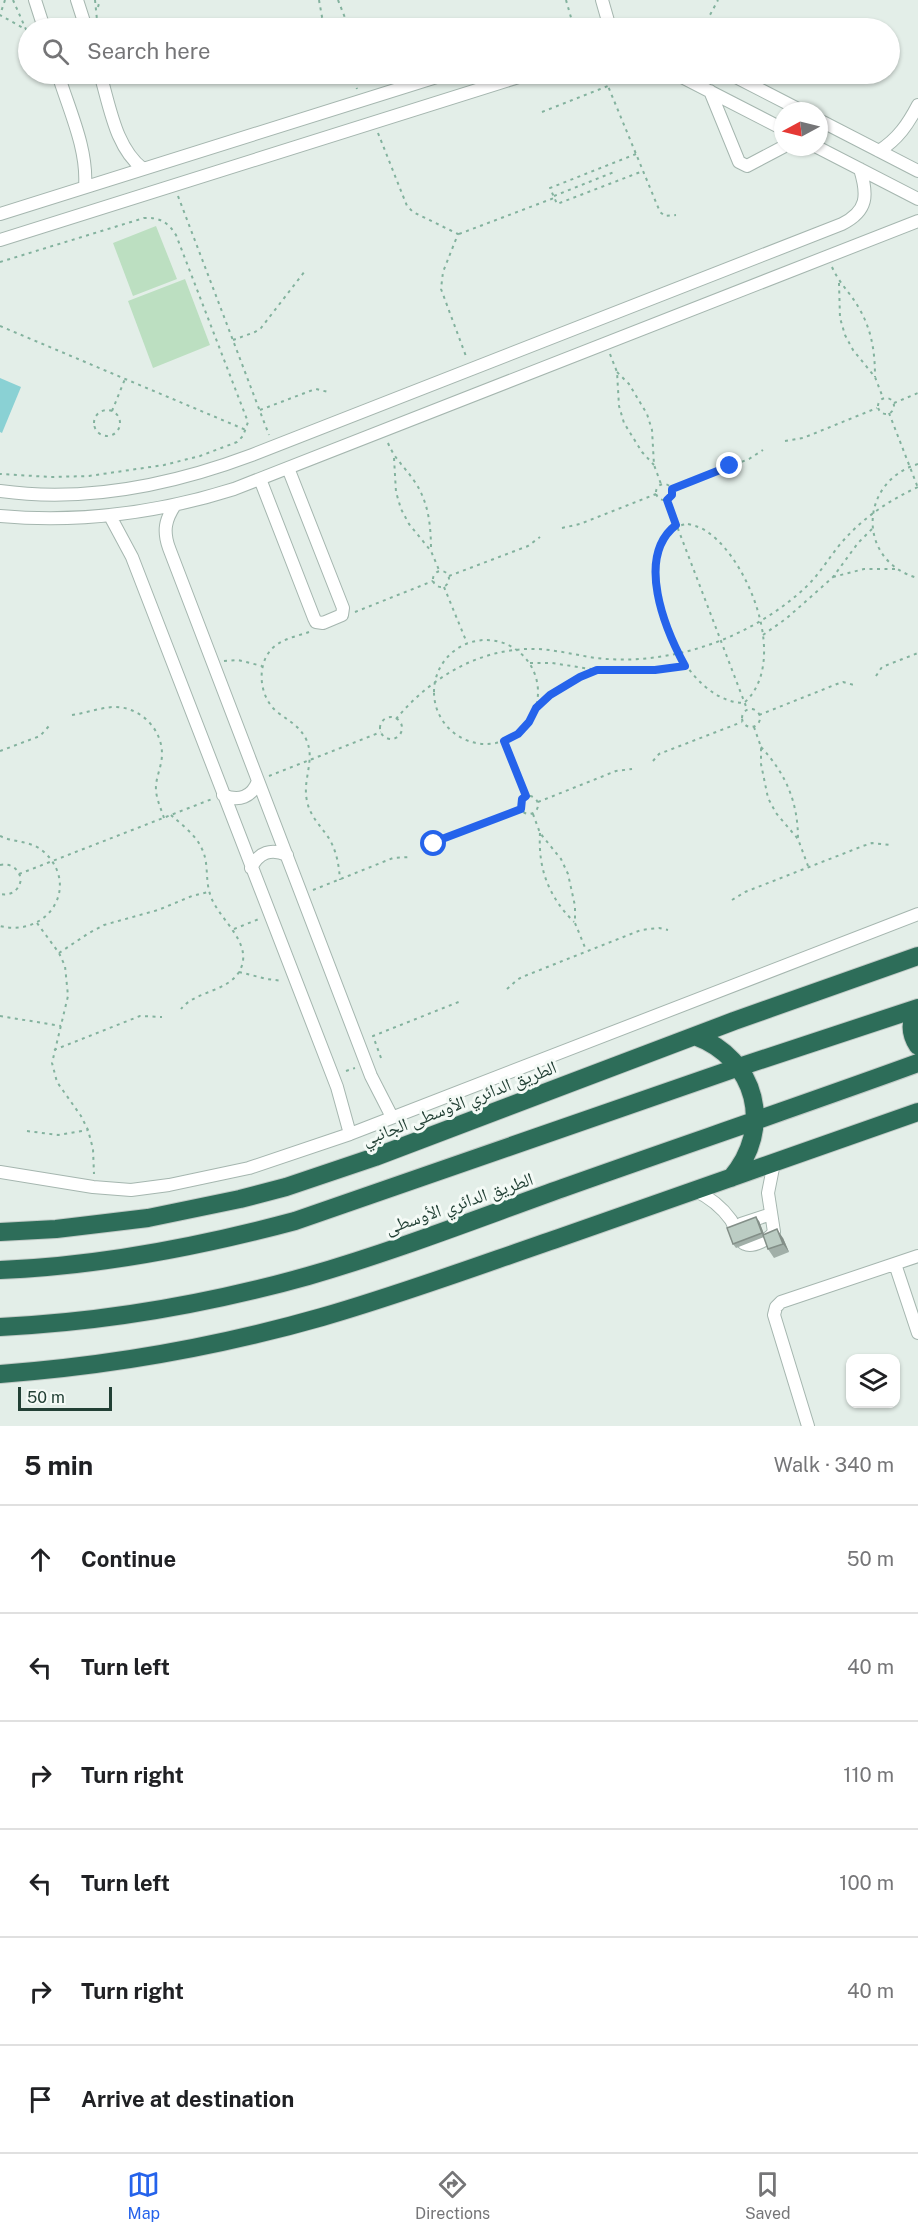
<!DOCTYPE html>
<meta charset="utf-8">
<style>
body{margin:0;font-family:"Public Sans","Noto Naskh Arabic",sans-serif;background:#f6f6f6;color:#202124}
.controls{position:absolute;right:18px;bottom:18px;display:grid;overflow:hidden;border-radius:12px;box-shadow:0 2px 4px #0004}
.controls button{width:54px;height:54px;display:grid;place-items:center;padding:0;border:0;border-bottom:2px solid #e0e0e0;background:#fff;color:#202124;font:30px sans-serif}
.compass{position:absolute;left:774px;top:102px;width:54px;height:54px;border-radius:50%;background:#fff;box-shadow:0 2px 4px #0004;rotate:263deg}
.scale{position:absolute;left:18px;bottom:15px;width:94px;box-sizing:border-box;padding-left:6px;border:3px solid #224035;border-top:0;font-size:16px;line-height:21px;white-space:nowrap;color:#224035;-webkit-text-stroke:4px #f4faf6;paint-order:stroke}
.stop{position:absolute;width:18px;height:18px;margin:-14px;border:4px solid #2563eb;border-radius:50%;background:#fff}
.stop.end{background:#2563eb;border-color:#fff;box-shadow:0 2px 6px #0008}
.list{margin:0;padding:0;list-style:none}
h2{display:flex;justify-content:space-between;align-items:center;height:78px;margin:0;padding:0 24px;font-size:26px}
h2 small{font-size:20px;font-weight:400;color:#757577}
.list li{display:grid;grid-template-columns:39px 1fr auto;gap:18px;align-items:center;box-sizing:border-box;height:108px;padding:0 24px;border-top:2px solid #e0e0e0}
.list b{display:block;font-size:22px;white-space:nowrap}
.list em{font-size:20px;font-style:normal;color:#757577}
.icon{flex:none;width:33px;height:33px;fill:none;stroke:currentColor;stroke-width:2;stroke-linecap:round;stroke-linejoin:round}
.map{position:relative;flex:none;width:918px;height:1426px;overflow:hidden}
.search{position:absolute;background:#fff;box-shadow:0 2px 4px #0004;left:18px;right:18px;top:18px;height:66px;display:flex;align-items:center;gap:15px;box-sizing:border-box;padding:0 21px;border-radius:33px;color:#757577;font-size:22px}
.sheet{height:726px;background:#fff}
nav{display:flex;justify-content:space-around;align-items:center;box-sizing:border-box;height:84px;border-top:2px solid #e0e0e0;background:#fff;font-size:16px;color:#757577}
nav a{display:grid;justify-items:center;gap:3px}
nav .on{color:#2563eb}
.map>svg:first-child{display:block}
</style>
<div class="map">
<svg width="918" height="1426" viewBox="0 0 918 1426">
<rect width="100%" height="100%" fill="#e3eee8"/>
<path fill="#bcdfc1" d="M156,226L177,279L133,296L113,243Z
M185,279L210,345L153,368L128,301Z"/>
<path fill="#8ad1d4" d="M0,378L21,387L2,433L0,432Z"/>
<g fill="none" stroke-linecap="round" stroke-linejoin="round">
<g stroke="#a5b6af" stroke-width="14">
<path id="minor" d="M35,0L44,28
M77,0L86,28
M602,0L610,28
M58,74C69,110 88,149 85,187
M100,74C110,106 115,147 143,169
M676,74L783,129
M730,74L802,111
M710,91L739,162L747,166L783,147
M819,120L918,171
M817,147L918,199
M879,151C898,139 908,124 918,105
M0,214L446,74
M0,240L528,74
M260,479L314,618L316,622L323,623L342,615L343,608L288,468
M0,491C85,503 172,485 252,455L842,224C868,211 868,195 860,169
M175,505C165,520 163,531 169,548L371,1076L392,1117
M0,516C79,523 158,513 234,489L918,221
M110,516L132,557L337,1087L350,1134
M223,795C239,802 252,797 258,781
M251,868C259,852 271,848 287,855
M0,1172L93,1187L131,1190L169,1185L249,1168L350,1134L918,914
M694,1190C709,1197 721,1206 731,1220C735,1227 738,1241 745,1244C753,1248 769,1239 774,1232L768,1193L774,1163
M741,1224L771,1214
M895,1264L918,1333
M808,1426L774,1315L776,1307L781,1302L918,1256"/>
</g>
<g stroke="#c1cac6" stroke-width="20">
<path id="highway" d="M918,1008C910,1021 909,1032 918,1046
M695,1036C757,1059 774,1128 731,1178
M0,1232L56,1229L148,1218L240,1199L286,1187L375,1157L734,1021L918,956
M0,1270C100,1266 198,1247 295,1221L739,1067L918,1008
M0,1327C104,1322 208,1304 308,1276C395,1251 479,1218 563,1188C681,1146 800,1106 918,1063
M0,1374C108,1366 217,1347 322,1317C402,1294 480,1265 559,1238C679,1196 798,1154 918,1112"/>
</g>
<path stroke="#83b29e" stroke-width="2" stroke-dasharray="3 4.5" stroke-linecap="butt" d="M5,0L0,15L25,29
M13,0L28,34
M95,0L97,20
M319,0L324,28
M338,0L349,28
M566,0L574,28
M98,7L100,0
M703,28L718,0
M351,74L357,89
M603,74L660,212L665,216L676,215
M542,112L608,86
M378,133L407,206L413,212L458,234L443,272L441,289L467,359
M636,154L550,188L557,204L643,171
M178,196L269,435
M554,196L614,172
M459,234L554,198
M0,262L144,218C159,217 168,222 176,235L248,422L243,436L237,442L200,456L164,465L89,476L51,477L0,474
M832,267C840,285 851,293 860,310C872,331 875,353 875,377
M839,283L840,318L845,335L853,350L875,377L883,398
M0,326L246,430
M233,340L255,332L261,328L305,271
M610,354L617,372L619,406L624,423L642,452L654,465
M617,372L629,384L647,414L652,430L654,465L661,484
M878 406a8 8 0 1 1 16 0a8 8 0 1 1-16 0Z
M894,403L918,393
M94 423a13 13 0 1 1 26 0a13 13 0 1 1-26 0Z
M260,410L310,391L316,389L328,392
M112,411L125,379
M889,413L918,488
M785,441L803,438L877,408
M388,443C395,460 405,467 415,482C429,503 431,527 431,551
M394,458L396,492L401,509L409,524L431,551L439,570
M918,464C858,482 857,562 918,578
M656 492a8 8 0 1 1 16 0a8 8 0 1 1-16 0Z
M672,489L749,459L763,450
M667,500L747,709
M688,524C696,526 703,528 709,533C750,563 789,663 744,703C667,701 622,529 688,524Z
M562,528L580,524L656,494
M433 579a8 8 0 1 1 16 0a8 8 0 1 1-16 0Z
M449,576L528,546L540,537
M833,577L864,569H895
M444,587L467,643
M355,612L433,581
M309,632C298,636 285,638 275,646C256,661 258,695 276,711C287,720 299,725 306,739C316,760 302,779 307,801C310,817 322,827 330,840C337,853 339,866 340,880
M763,635L787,618L833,577L858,543L872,529
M434 692a52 52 0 1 1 104 0a52 52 0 1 1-104 0Z
M224,661L238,660L262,666
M530,663H552L597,670L626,671L685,666
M876,676L882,667L918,653
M536,708L564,685L594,671
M742 718a9 9 0 1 1 18 0a9 9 0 1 1-18 0Z
M72,715C86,713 99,708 113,707C139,706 162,728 162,754C162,767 155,778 156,791C157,800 161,809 164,818
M759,715L837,684L843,682L854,685
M380 728a11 11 0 1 1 22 0a11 11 0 1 1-22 0Z
M396,719C431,677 481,647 537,649C557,650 576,655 596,658C630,662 666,658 699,648C739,636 778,614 808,585C821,572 830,556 842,542C864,517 888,501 918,487
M754,727L761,747V764L768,798L776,813L798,839L808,866
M504,741L526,796
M761,747C786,774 798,802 798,839
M0,751L40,736L49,726
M653,761L659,754L742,722
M269,776L381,732
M520 805a9 9 0 1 1 18 0a9 9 0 1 1-18 0Z
M538,802L616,771L632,769
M533,814L540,833L561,859L568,874L575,906V923L586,950
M171,815C182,825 196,835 202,849C209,863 205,879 210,894C217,919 256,943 239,972C227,992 195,991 181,1009
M540,833C538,868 548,896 574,922
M0,836C14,843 31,840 44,852C81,886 48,938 0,926
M432,849L438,841L521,809
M0,865C11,863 18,868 21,879C19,891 11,896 0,894
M19,874L212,799
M313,890L393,858L410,857
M732,900L745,892L863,846L872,843L890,845
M37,923L59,953L65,966L68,996L52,1063L57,1082L81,1116L88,1130L93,1149L94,1174
M234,929L259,919
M59,953L89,933L104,925L158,910L192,896L208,892
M239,972L267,979L283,981
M507,989L517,980L522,977L641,930L659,928L668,930
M0,1016L61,1026
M54,1050L140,1016L162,1017
M381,1058L373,1036L461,1001
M346,1071L355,1068
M27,1131L58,1135L88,1130"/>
<use href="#minor" stroke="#fff" stroke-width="12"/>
<use href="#highway" stroke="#2d6d59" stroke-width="18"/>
</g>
<path fill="#a1afa8" d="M759,1221L764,1234L783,1238L789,1252L774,1258L768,1249L764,1237L736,1248L733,1244Z"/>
<path fill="#838f88" d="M756,1217L759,1221L765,1237L762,1233Z
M777,1229L783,1238L789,1252L783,1244Z"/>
<path fill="#bbccc3" stroke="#838f88" stroke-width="1.5" d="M756,1217L762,1233L733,1244L727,1228Z
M777,1229L783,1244L768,1249L763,1235Z"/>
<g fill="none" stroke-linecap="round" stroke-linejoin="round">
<path stroke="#2563eb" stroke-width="8" d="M434,844L442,839L521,809L522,799L526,796L504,741L518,734L529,722L536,708L550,695L580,677L597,670H655L685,666C665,629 635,557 676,525L667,500L672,495V489L730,466"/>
</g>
<g text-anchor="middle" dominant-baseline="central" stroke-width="6" stroke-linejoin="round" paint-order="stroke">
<g font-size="18" fill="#224035" stroke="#f4faf6">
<text transform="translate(459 1103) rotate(-21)">الطريق الدائري الأوسطى الجانبي</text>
<text transform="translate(459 1203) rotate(-19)">الطريق الدائري الأوسطى</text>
</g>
</g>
</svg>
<div class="controls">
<button><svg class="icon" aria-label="layers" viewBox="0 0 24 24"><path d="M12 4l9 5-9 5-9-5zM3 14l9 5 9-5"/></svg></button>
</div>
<svg class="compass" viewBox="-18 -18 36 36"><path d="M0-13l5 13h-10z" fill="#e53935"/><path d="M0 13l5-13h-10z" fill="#757577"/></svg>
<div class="scale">50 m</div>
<div class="stop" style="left:434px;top:844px"></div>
<div class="stop end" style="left:730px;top:466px"></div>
<div class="search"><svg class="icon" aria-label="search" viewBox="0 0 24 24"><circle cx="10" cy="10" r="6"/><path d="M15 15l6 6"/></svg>Search here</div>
</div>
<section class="sheet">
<h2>5 min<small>Walk · 340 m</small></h2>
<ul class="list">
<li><svg class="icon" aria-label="ahead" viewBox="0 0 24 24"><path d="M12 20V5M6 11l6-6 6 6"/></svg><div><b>Continue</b></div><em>50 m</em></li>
<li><svg class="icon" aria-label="left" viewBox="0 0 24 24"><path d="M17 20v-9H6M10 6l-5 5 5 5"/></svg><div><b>Turn left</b></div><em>40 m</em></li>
<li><svg class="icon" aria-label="right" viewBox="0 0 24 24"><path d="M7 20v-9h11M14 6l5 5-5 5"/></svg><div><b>Turn right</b></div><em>110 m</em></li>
<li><svg class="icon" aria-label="left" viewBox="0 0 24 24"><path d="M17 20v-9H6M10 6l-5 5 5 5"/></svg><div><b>Turn left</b></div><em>100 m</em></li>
<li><svg class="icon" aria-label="right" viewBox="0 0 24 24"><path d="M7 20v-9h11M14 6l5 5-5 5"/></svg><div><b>Turn right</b></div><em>40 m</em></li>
<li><svg class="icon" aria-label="arrive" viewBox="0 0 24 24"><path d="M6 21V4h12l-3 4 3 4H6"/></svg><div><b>Arrive at destination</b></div></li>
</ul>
</section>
<nav>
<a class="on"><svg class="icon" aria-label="map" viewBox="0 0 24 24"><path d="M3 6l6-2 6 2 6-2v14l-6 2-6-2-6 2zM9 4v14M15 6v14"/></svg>Map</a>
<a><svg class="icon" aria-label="directions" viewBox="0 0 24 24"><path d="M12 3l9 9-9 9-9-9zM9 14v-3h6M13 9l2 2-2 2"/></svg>Directions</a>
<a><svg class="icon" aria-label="saved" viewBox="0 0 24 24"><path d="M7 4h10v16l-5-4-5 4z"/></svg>Saved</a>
</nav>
